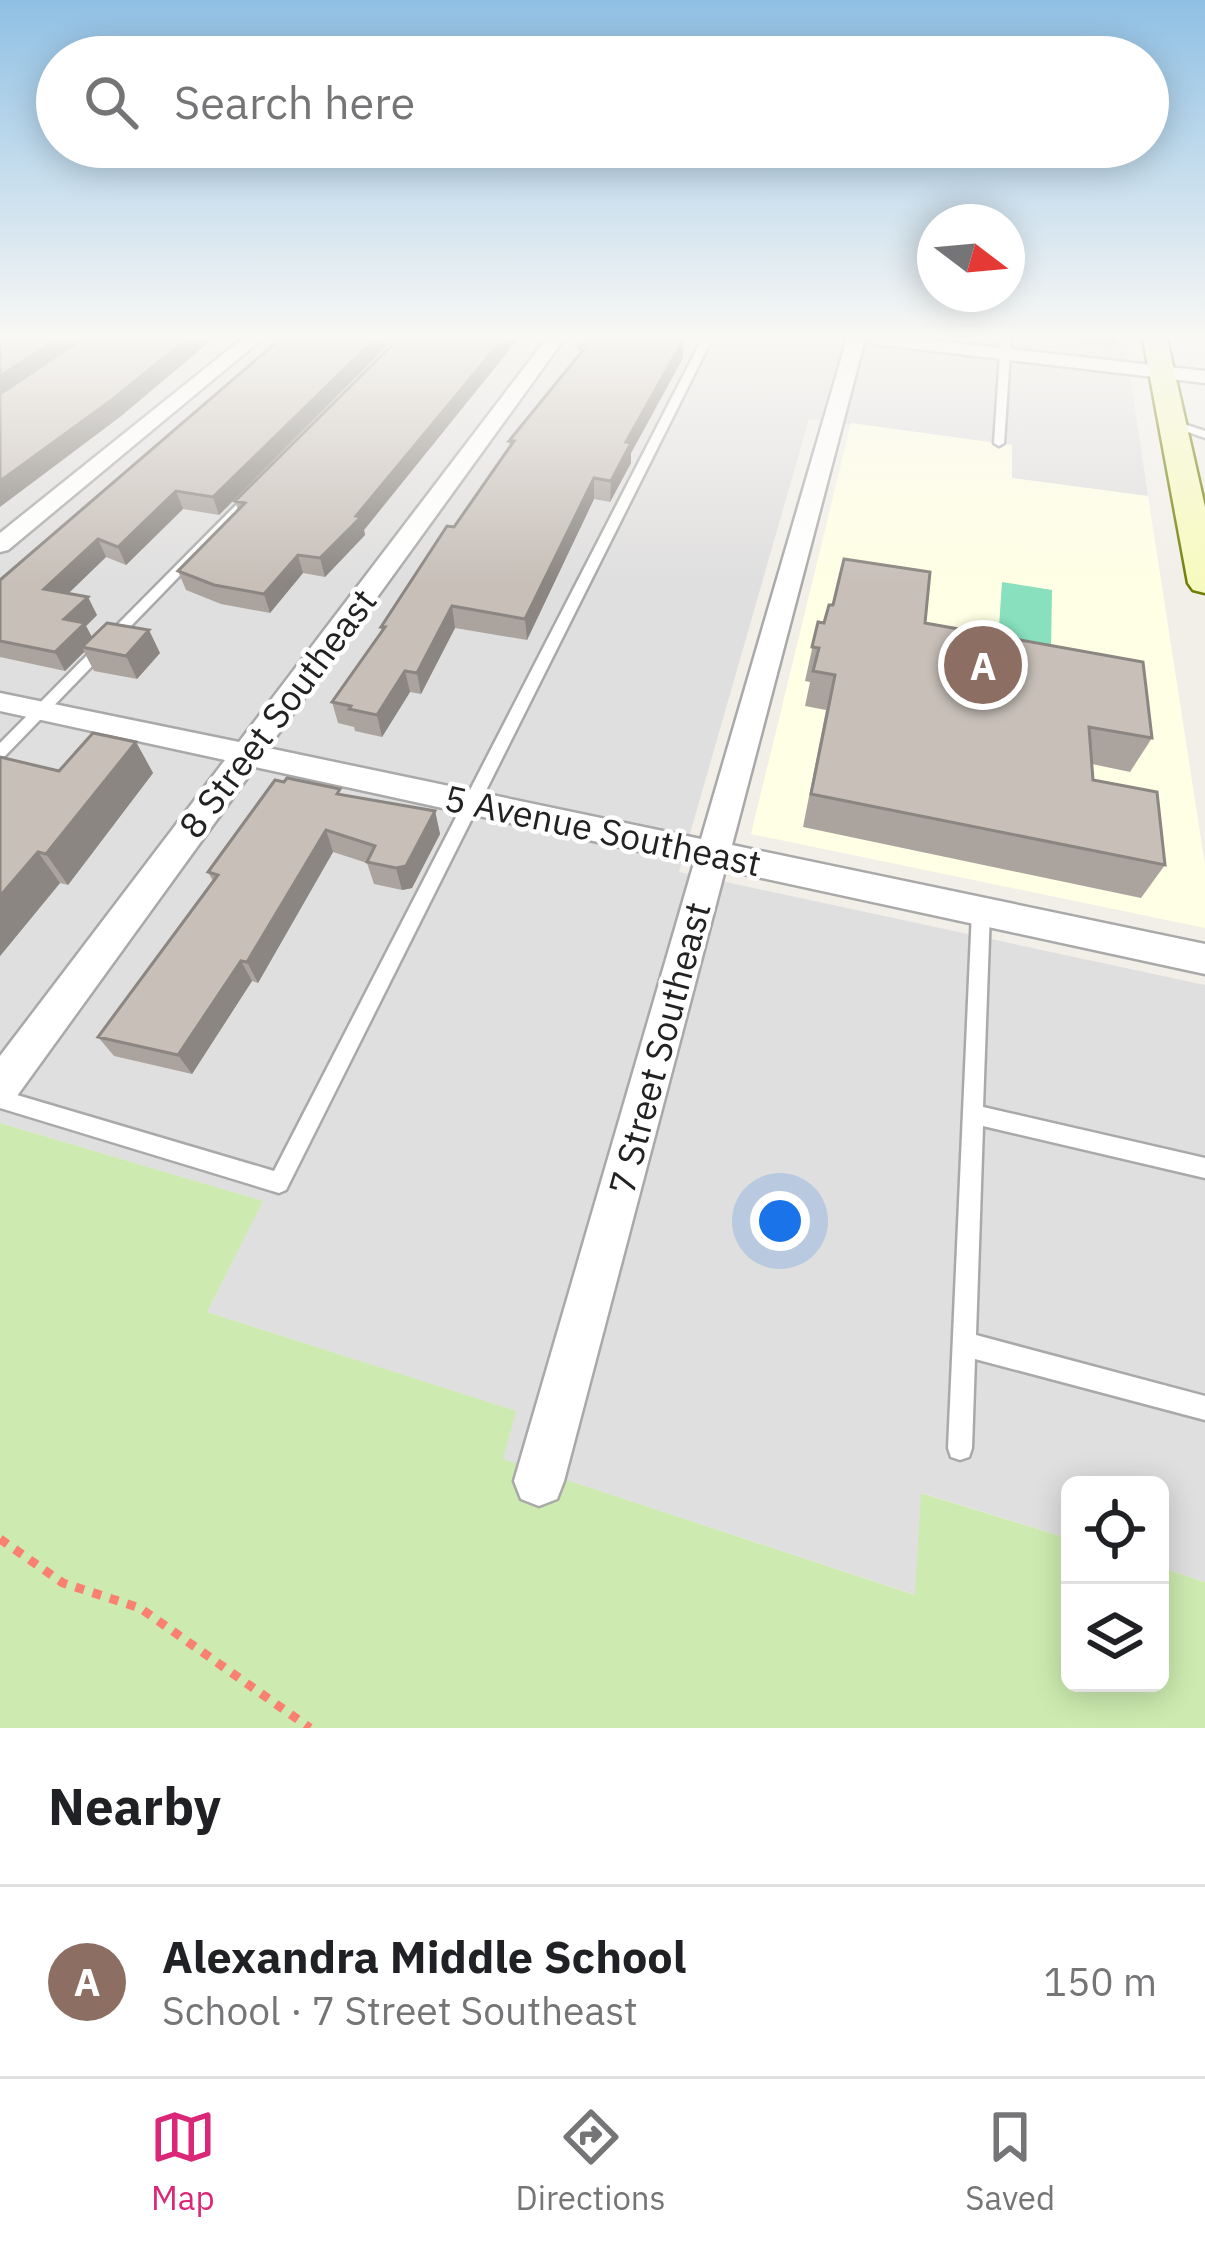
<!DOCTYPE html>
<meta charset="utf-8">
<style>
body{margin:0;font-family:"IBM Plex Sans",sans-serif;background:#f2f2f2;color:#202124}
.controls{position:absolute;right:36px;bottom:36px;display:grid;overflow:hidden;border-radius:18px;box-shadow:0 6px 30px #0003}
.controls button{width:108px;height:108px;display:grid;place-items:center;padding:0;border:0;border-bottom:3px solid #e0e0e0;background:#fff;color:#202124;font:60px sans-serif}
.compass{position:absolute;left:917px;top:204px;width:108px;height:108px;border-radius:50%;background:#fff;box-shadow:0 6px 30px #0003;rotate:106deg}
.you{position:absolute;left:780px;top:1221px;width:42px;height:42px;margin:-30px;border:9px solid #fff;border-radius:50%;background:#1a73e8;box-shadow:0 0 0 18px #1a73e833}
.badge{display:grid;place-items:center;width:78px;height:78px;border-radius:50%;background:#db2777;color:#fff;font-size:39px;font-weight:700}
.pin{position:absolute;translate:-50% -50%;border:6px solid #fff;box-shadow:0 3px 12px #0006}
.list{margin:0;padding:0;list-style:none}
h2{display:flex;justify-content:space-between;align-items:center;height:156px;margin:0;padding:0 48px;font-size:51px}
h2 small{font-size:39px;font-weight:400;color:#757577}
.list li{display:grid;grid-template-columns:78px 1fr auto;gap:36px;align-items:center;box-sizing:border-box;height:192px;padding:0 48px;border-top:3px solid #e0e0e0}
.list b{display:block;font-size:45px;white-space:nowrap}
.list p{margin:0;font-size:39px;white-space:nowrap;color:#757577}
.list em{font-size:39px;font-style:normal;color:#757577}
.icon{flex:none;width:66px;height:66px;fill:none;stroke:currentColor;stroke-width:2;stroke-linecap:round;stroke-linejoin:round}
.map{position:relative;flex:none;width:1205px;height:1728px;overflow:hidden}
.search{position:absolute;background:#fff;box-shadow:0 6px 30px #0003;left:36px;right:36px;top:36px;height:132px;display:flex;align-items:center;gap:30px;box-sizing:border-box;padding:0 42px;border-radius:66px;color:#757577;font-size:45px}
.sheet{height:348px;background:#fff}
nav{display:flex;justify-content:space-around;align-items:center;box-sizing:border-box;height:168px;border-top:3px solid #e0e0e0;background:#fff;font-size:33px;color:#757577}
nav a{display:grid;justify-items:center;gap:6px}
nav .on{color:#db2777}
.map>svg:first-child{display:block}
</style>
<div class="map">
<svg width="1205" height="1728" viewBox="0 0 1205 1728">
<rect width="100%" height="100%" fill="#f2efe9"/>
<path fill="#e0dfdf" d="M0,339H1125L1148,496L1011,478V445L809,419L679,872L1205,985V1582L1160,1567V1485H1070V1539L922,1493L916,1595L502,1459L515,1411L207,1312L262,1201L0,1123Z"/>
<path fill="#ffffe5" d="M851,423L1012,445V478L1148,496L1205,865V928L751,834Z"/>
<path fill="#cdebb0" d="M0,1123L263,1201L207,1312L516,1411L503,1459L915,1595L921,1493L1070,1539V1683H1160V1567L1205,1582V1728H0Z"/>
<path fill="#88e0be" d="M1002,582L1052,590L1051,651L998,642Z"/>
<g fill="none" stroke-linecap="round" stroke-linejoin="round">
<g stroke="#a9a9a9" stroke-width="5">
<path id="lane" d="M702,339H712L286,1190L279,1193L0,1108V1090L274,1171Z
M1001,339H1011L1004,443L999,446L994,443Z
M1172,420L1205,431V438L1168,425L1167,423Z
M247,494L257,496L5,756L0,757V743Z
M981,904L987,906L990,911L983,1107L1205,1158V1178L983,1126L976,1335L1205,1396V1420L975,1359L972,1448L969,1457L960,1460L951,1457L948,1448L972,911L975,906Z"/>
</g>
<g stroke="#a9a9a9" stroke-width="5">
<path id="street" d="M242,339H262L8,550L0,552V533Z
M546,339H564L268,748L701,839L847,339H865L732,845L1205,944V974L725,870L564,1481L557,1499L539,1506L521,1499L514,1481L694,863L255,767L14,1100L0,1105V1056L225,760L0,711V693L239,742Z
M866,339H920L1205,371V383L875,344Z"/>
</g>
<g stroke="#707d05" stroke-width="5">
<path id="secondary" d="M1143,339H1167L1205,507V593L1193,590L1188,583Z"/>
</g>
<path stroke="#fa8072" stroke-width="9" stroke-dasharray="9 9" stroke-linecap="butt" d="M0,1539L63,1583L140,1608L310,1728"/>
<use href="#lane" fill="#fff" fill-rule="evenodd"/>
<use href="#street" fill="#fff" fill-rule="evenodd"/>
<use href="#secondary" fill="#f7fabf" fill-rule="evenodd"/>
</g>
<path fill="#aba49e" d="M280,339H394L219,515L183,509L126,565L106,557L69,593L97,615L86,626L92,637L160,653L137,679L94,671L84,652L65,671L0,657V580Z
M398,339H518L364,530L365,535L325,577L303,573L270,613L221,604L186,590L178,571L238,510L235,501Z
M1084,339H1118L1115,346L1086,344Z
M580,348L683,358L631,453V463L610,502L594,499L527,640L455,628L421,694L410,692L382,737L355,731L354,727L338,723L332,702L382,632L381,627L510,448L509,441L580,353Z
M818,622L925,623L1152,738L1130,772L1092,764L1093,780L1165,865L1141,898L803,827L826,710L805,706L810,682L805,681Z
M136,742L153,773L68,885L60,883L0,956V757L59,771Z
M341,794L435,811L440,834L412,888L402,890L374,884L367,863L333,852L258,983L252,981L192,1074L114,1056L98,1037L213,881L208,872Z"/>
<path fill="#8b8681" d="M58,339H91L0,400V376Z
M187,339H213L120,417L0,507V481Z
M375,339H394L219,515L213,497Z
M503,339H518L364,530L365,535L325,577L320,558Z
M684,339L683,358L631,453V463L610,502L611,481L626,442Z
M594,478V499L527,640L525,619Z
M176,491L183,509L126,565L118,547Z
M98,539L106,557L54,607L44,589Z
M298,555L303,573L270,613L264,594Z
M88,597L97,615L86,626L94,641L82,647L84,652L65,671L55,652L64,619Z
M452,606L455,628L421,694L417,673Z
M149,630L160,653L137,679L126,656Z
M405,671L410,692L382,737L377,715Z
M136,742L153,773L68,885L46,854Z
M435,811L440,834L412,888L402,890L396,868Z
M326,830L333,852L258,983L247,962Z
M38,852L60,883L0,956V896Z
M241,961L252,981L192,1074L178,1055Z"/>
<path fill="#c7bfb8" stroke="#8b8681" stroke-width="3" d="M0,339H58L0,376Z
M82,339H187L113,399L0,481V394Z
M280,339H375L213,497L176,491L118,547L98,539L44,589L88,597L64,619L85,623L55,652L0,641V580Z
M398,339H503L356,516L361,517L320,558L298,555L264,594L214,585L178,571L245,503L235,501Z
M587,339H684L626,442L631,443L611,481L594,478L525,619L452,606L417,673L405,671L377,715L349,709L351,706L332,702L385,627H381L447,526L454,527L514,441H509L584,349L580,348Z
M844,559L930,572L925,623L1143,662L1152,738L1089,727L1093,780L1157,792L1165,865L811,794L835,675L813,671L819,648L812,647L818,622L824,623L829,605H833Z
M107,623L149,630L126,656L82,647Z
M93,733L136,742L46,854L38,852L0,896V757L59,771Z
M287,778L340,789L337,794L435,811L406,866L396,868L367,862L375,846L326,830L247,962L241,961L178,1055L98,1037L218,875L208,872L275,780L284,782Z"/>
<linearGradient id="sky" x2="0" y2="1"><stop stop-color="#8fc0e4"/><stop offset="0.58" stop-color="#f9f8f5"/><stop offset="1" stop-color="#f9f8f5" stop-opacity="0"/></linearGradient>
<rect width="1205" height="581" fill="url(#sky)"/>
<g text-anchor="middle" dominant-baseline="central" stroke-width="9" stroke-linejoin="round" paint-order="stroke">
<g font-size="36" fill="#222" stroke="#fff">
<text transform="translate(277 713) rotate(-53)">8 Street Southeast</text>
<text transform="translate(603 830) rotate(12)">5 Avenue Southeast</text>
<text transform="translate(659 1048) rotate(-75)">7 Street Southeast</text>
</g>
</g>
</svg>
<div class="controls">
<button><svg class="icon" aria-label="locate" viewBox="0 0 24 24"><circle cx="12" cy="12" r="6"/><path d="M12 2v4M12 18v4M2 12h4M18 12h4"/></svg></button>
<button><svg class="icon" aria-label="layers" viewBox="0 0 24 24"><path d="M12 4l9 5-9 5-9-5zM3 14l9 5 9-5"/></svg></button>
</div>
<svg class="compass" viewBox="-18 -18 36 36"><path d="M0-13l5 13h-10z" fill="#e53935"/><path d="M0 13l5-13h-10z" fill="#757577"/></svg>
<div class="you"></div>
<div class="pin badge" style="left:983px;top:665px;background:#8d6e63">A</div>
<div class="search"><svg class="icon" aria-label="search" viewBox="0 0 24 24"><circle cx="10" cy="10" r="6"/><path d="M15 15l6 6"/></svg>Search here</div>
</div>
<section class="sheet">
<h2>Nearby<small></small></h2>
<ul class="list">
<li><span class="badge" style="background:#8d6e63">A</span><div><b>Alexandra Middle School</b><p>School · 7 Street Southeast</p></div><em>150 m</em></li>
</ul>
</section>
<nav>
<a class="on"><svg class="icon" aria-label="map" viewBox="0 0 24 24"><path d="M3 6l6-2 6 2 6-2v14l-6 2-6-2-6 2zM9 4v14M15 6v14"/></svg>Map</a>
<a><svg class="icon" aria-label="directions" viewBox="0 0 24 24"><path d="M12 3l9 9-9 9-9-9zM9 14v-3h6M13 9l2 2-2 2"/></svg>Directions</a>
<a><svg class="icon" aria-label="saved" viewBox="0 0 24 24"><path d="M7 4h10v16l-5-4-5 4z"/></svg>Saved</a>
</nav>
